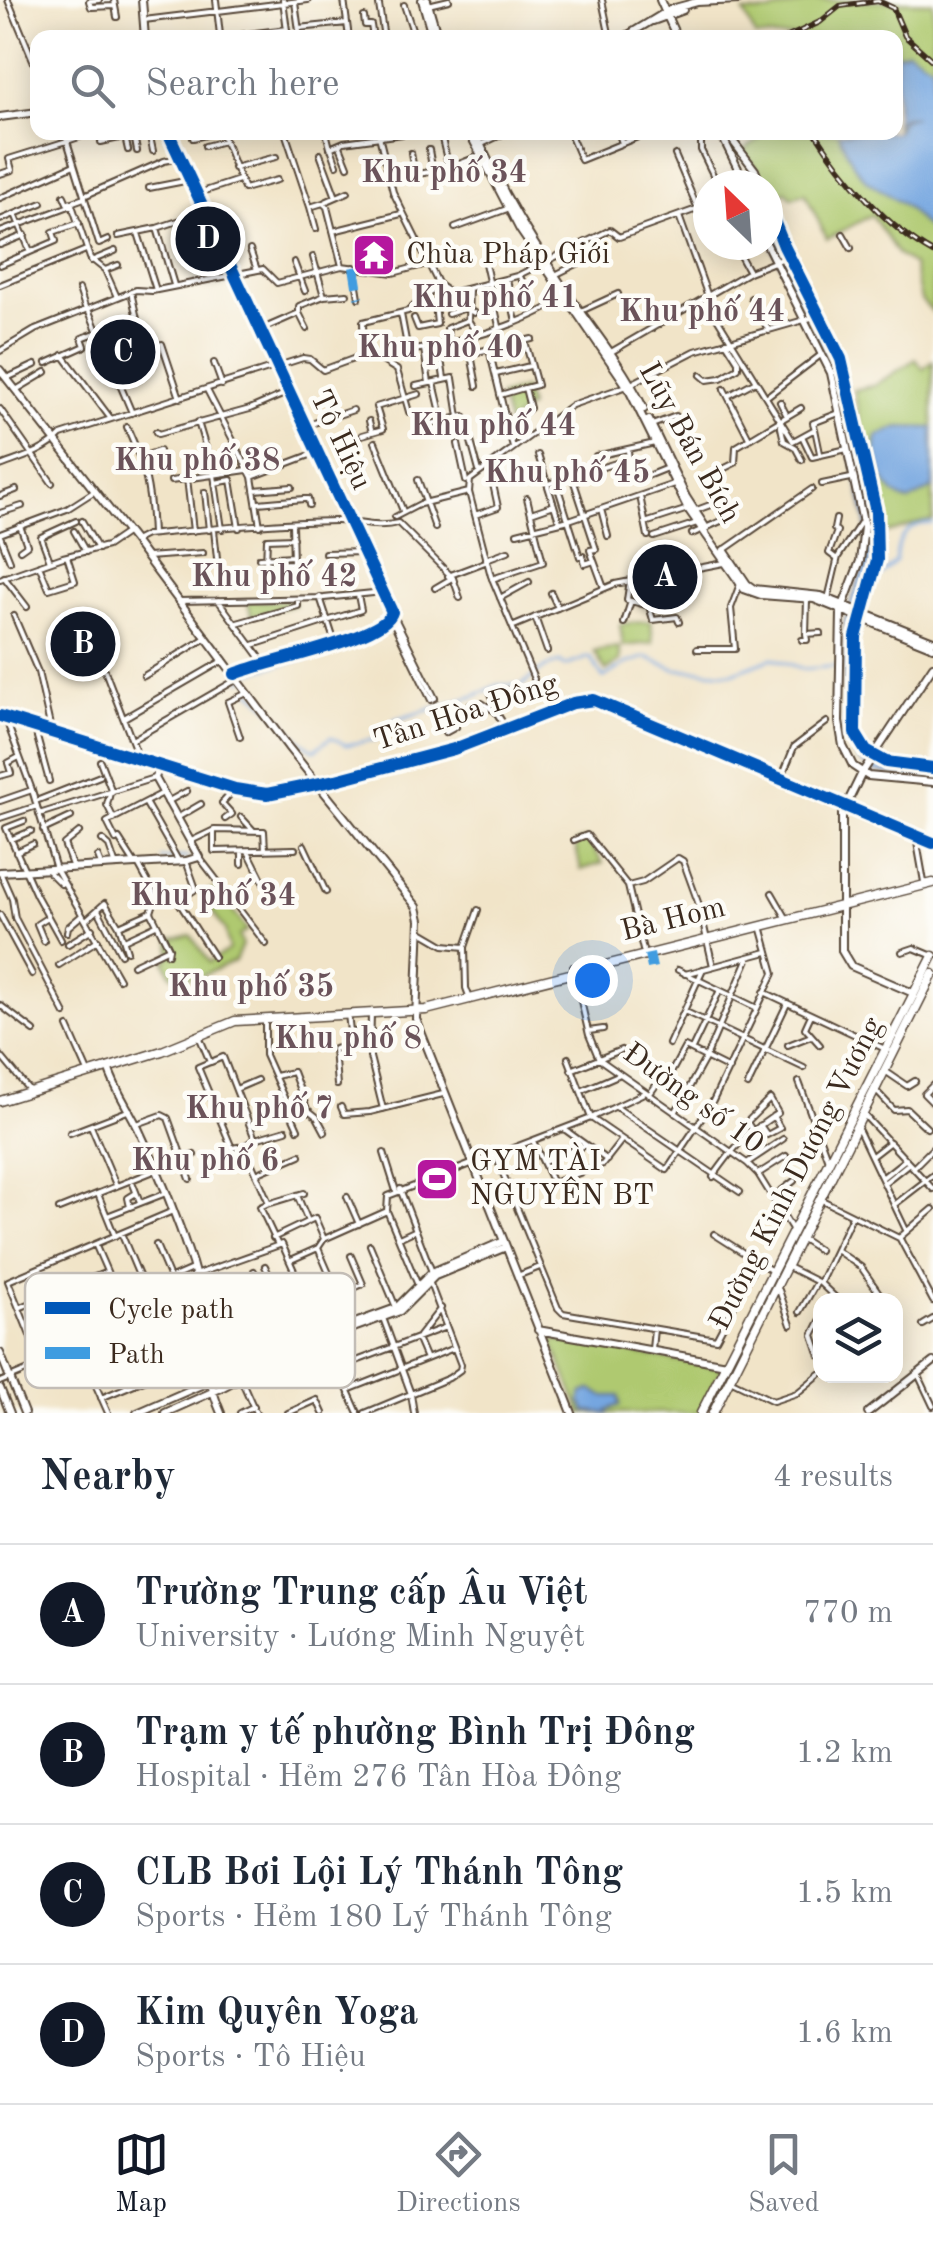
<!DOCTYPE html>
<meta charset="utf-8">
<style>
body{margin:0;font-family:"Old Standard TT",serif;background:#f6f6f7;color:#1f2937}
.controls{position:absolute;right:30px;bottom:30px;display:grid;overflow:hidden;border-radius:20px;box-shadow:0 5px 25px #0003}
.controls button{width:90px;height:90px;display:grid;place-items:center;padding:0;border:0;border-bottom:2px solid #e0e1e3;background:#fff;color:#1f2937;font:50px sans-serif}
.compass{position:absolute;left:693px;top:170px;width:90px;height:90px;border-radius:50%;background:#fff;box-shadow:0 5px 25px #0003;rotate:335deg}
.you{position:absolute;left:592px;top:980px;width:35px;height:35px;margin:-25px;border:8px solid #fff;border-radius:50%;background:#1a73e8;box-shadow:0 0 0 15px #1a73e833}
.badge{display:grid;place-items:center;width:65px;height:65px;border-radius:50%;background:#111827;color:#fff;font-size:32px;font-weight:700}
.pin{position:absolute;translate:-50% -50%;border:5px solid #fff;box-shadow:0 2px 10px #0006}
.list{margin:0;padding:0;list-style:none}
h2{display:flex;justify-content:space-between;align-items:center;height:130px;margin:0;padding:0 40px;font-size:42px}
h2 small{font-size:32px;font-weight:400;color:#747a83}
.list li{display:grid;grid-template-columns:65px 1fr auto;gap:30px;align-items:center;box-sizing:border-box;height:140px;padding:0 40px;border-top:2px solid #e0e1e3}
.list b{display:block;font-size:38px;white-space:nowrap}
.list p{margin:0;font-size:32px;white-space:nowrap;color:#747a83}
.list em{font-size:32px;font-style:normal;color:#747a83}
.icon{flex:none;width:55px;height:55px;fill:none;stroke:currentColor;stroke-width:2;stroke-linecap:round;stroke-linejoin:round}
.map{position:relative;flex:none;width:933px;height:1413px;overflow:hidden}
.search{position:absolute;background:#fff;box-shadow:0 5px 25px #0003;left:30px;right:30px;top:30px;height:110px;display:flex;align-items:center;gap:25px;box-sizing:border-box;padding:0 35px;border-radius:20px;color:#747a83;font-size:38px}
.sheet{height:690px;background:#fff}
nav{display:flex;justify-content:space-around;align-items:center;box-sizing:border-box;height:140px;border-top:2px solid #e0e1e3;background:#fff;font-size:28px;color:#747a83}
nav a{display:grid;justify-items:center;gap:5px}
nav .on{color:#111827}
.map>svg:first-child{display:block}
</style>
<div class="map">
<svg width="933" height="1413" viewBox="0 0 933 1413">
<rect width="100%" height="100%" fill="#fdfcf7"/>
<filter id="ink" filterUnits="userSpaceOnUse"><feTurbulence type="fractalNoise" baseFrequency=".01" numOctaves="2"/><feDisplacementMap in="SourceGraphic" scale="20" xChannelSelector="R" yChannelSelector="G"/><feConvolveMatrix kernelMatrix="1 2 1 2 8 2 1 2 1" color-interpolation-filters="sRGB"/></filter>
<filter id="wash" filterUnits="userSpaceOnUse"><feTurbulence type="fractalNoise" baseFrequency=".0048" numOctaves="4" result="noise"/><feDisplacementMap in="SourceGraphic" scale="40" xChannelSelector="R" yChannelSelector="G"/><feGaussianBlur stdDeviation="2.25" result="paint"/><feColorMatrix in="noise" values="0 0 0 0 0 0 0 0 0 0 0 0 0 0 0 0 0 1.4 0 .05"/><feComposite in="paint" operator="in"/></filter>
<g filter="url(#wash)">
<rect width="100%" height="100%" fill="#f1e4c8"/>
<path fill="#afc96f" stroke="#757a46" stroke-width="2.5" d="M816,0L933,2V312L921,300L913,265L898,255L872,215L827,239L805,193L792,198L786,191L768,197V185H764L761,174L743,151L767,133L896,132V38L756,37L744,13L770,12Z
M916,359L923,369L933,361V521C915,520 901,533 882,533L854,390L875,385Z
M524,389L529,407L508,424L500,396Z
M247,601H293L295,605L252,616Z
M651,621L653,643L623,646L620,624Z
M620,647V661L606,671L594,651Z
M586,839L603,863L581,870L575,843Z
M216,888L247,930L239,936L242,945L235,961L195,979L189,976L181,980L171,974L165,962L171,955L170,940L191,935L209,962L229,950L225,930L201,895Z
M551,1339L722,1368L700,1413H581Z"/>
<path fill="#75a6e0" stroke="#58687f" stroke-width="2.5" d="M908,50L933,66V234L905,206L866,180L853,164L838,133L896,132L902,119L915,117H902L896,124V54Z
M768,215L782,252L842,371L874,520L873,559L854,628L852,718L855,739L860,749L878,762L933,770V780L874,772L859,761L844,737L845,621L866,558V523L833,368L768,239Z
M899,427L933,428V488L909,501C886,498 871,457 877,436Z
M592,1389L603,1396H619L620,1405L607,1410L608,1413L586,1411L580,1401L582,1393Z"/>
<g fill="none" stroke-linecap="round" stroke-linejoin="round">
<path stroke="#75a6e0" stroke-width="2.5" d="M879,577L896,561C895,540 910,521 933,524
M242,681L247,673L322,654L394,628
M250,691C271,704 299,745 315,750L331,737L346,745L377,739L395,720L475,696L498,685H522L544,668L560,662L565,666L590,657L603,678L625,664L646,657L675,669L732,673L772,658L804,669L840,666
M162,859L189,857"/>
</g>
</g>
<g filter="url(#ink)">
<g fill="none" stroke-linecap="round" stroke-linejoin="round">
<g stroke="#564638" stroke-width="8">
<path id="street" d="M8,0L38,72
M99,0L89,1L91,7L115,6L114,0
M216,0L220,35
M283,0L288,38
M344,0L349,38
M602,0L610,38
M295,2L300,38
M379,5L384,38
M404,5L415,38
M428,5L449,0
M115,6L117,17
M364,17L365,25H371L373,38
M144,20L308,0
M299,28L347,23
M458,37V38
M217,38L287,29
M81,132L82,136L67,141L99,244L108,240
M149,132L153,151
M221,132L244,189L277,180
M285,132L310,207L323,203L327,207L342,266
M326,132L330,148L344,142L417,132
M378,132L393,192L439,285L450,293L517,276L610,230L619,237L708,205
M436,132L442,139L449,168
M569,132L581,160L650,132
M618,132L622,143
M134,135L137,151
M125,137L128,150
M193,138L218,132
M701,141V150L718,185
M101,142L147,132
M480,145L507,132
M205,146L224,141
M340,146L348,166
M331,148L337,165
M429,150L433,172
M411,153L415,175
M320,154L336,197
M675,155L698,209
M234,168L276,157
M0,174L12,170L9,159L67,141L65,132
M389,180L449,168L479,156
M149,188L190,180
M196,194L239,180
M64,196L67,203L73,202
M84,196L164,161L179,158
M0,198L74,165
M325,202L348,192
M72,205L90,258L105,270L117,297
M310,207L316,229
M15,214L30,251
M679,216L714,313L793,441L815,429L813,423L839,413
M0,220L42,203
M157,228L174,285
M455,228L507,209
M333,231L401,214
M0,232L72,205L73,202L84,198
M138,233L156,290
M843,234L851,248
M118,236L157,228L205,212
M0,245L25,235
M734,245L749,272
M250,250L257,270
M313,257L324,296L347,294
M188,259L222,248
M484,259L499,326
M91,261L115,251
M294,262L305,291
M0,265L56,241L53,232L79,223
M354,267L359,298
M105,270L118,265
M519,275L531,296
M555,275L587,259
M507,279L516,322
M0,285L86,250
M79,289L86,310
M469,289L468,320L477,334
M131,292L141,337
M751,298L769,331
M88,309L132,413
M581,311L618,294
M299,313V306L324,296
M299,313L307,329
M401,314L408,351C456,344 525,325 565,297
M448,314L466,308L474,313
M414,318L418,328L437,324L435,304L441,289
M260,330L299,313
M468,339L477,386
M162,344L180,398
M449,344L447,328L468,320
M439,347L444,378
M363,349L397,370L409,412
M424,349L429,383
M489,349L513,448
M0,351L35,330L136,290L152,291L263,269L277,283L342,266L393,273L427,264
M477,352L532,339
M611,352L749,272L787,257
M63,355L111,419
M47,363L85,346L82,338L98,332
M214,363L222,385
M496,374L530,366
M701,375L707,380L721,378L738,368V361L726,342
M7,378L35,365
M434,383L443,421
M416,386L453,378L459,417
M724,389L749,438
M16,390L46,372
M207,390L252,477L260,526
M500,395L524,388
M728,396L754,382
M766,397L822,354
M780,402L787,416
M0,409L52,483
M369,421L372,432
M198,422L214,475L222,529
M780,423L784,441L795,447L802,460
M427,425L464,416L479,471
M652,425L676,416L685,435
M305,426L353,410
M507,426L530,408L525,388L537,385L525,341
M127,427C146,469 150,488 152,534
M815,429L820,453
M156,432L158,434L250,409L289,392
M362,435L383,429L376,407L419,394
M802,436L812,457L847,449
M375,442L403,511
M458,444L466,481
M538,455L559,521
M596,456L655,443
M141,457L159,451
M360,461L367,480
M0,466C21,458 45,452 61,435L303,358L310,359L323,370L364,355L363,322L408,311L439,285
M572,476L596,549L590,550L604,588
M252,477L318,452
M187,478L193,531
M642,478L667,468
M418,480L435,528
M171,481L247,470
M556,482L580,557L583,556L585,564L594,561
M215,483L231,480L239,528
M548,484L629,459L628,451
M822,484L851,478
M254,490L292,487
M205,492L209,530
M0,496L16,490
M640,496L648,536
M258,503L304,499H308L309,505
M601,509L608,536
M694,511L721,501L719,471L735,463L736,447L801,408
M0,513L22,506
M531,513L554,505
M475,515L498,507L489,466
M395,517L420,504L469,492
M836,519L834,529L837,531L829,553L837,559
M82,521L98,549
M645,523L688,509
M292,524L293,563L266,564L267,539L293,538
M214,530L217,558
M74,531L86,552
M517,533L569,520L674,484
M0,534L67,509L95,491
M692,534L721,521
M0,536L10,561
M654,537L697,523
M134,541L146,535C209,529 273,522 336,521C358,521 375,529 398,523L453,578L460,598
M20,550L27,545L20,526
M724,550L812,489
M325,553L364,552
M147,557L203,553
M259,558L293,556
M486,559L508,551
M50,561L41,537L76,521
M39,565L49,589L75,581L67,556
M448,576L485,562
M4,577L27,607
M0,579L63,557L107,546L126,533
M492,579L543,562L527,498
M435,588L452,578
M551,593L558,608
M320,597L335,643
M500,598L529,582
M828,599L838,557L861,522
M218,600L265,664
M179,601L324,598L383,592
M631,601L649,606L653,620L677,617L679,622
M14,616L38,672L51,730
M535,617L547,651
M391,618L431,700L435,698L392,612
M237,623L298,606V599
M624,623L631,601L627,600L630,580
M514,626L615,584L724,563
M90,632L139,759
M806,634L807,599
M806,634L821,633
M802,640H807L806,634
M253,645L361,610L358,595
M697,649H735L731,608L740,584
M144,676L204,639
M534,679L491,576L469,492L470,480L572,405L627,386L695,351L818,316
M489,707L494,701L491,693
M445,709L442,710L446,720L471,712L470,705L482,703L496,712L505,726
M496,712L506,699L505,690
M5,717L32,790L56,869L119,979
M124,718L224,660
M34,726L49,781
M445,733L456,727
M240,737L228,702L247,693
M132,740L236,680
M100,761L112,792
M0,776L11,773L8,763L19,757
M781,779L794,747L827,722
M110,793L107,805L114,819
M0,801L32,790
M36,801L100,776
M167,802L187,791
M146,804L178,860
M39,814L154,778
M241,817L253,830
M0,818L37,806
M177,818L201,804
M225,819L232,814L222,803L235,789
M24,821L6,828L36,895L61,940
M43,830L71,817
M214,830V851L295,849
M916,837L924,882
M12,839L31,831
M119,839L135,864
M102,840L109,846L116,866
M116,840L107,822L163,793
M574,840L587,835L628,886L643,950
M191,841L214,830L264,831L265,850
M304,845L326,892
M248,851L264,883
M16,852L33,844
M98,857L102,867
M199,857L266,944
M186,861L196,889L178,901L214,957
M138,864L156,897L151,912L169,948L168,954
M242,864V851
M73,868L64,844L79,832
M47,870L61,884
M0,872L12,899L15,918L65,1014
M628,886L643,882L678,858L683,861L699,905L713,966
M772,893L787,919
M98,910L121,954
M0,915L32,974
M86,920L105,903L119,926L127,951
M119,926L151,912
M420,931L444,945L465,947
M67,932L68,927L81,916
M124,940L156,925
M44,941L37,924L48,917
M68,944L92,929
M902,952L914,948L933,956
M59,965L98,940
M133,965L169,948
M573,967L589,1035L599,1059L747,1163L758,1174L792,1229
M678,970L755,1007
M685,974L767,952
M764,992L885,1049
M469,996L466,988L465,947L478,910
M0,1005L34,1031
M684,1011L804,1068
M371,1013L370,1057L383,1109
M810,1017L805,1028L820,1045
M265,1019V1055L298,1129
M68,1027L88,1072
M589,1031L603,1029
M350,1032L371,1031
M199,1036L210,1062L198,1067L232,1148L244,1146L269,1203L260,1207L277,1243
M669,1044L703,969
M788,1045L811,1036
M692,1049L720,990
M0,1055L29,1090
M568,1058L591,1118L667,1170L712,1103L774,973L761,926
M211,1062L223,1057L255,1139L244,1146
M571,1070L621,1050
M888,1073L907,1086L915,1081
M275,1076L293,1072L307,1109L317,1117L325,1132
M799,1082L828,1160
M337,1085L334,1049L344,1047L346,1034L350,1032L348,1014
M748,1085L787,1004
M933,1085L924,1094L933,1103
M236,1089L257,1080
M581,1091L618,1075
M878,1093L894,1110L907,1109L927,1128
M649,1095L664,1074L672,1071L685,1047L729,1069
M341,1107L344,1114L370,1112L443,1094
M616,1107L740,1192
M675,1113L706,1057L749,957
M863,1114L933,1189
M137,1124L162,1115L168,1118L190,1179
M760,1125L767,1135L780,1128L773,1116
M91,1126L116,1185
M564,1129L607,1160
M859,1131L906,1230
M70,1133L130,1110
M255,1139L286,1130
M533,1141L553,1183L603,1164L621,1141
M384,1153L396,1191
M495,1154L558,1308L563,1313L716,1339L757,1262
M872,1156L890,1142
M544,1162L586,1145
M747,1163L783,1139
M914,1167L933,1148
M256,1174L300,1155
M758,1174L786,1156
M713,1177C737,1143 744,1136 778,1113L770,1099L747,1122L752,1130
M882,1178L906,1159
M131,1179L140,1202
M884,1183L908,1164
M400,1189L432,1272
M98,1194L115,1236
M297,1195L308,1221
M347,1197L359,1224
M772,1198L794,1181
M824,1201L899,1238
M271,1203L304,1193
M894,1205L933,1175
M130,1207L128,1198L136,1193
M59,1209L194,1155
M107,1216L166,1193
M121,1233L156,1316
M714,1234L772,1271
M273,1238L315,1218L324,1239
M399,1238L416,1230
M899,1238L933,1209
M802,1239L819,1250
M900,1239L933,1301
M95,1244L119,1299
M156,1245L170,1278
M370,1245L395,1305
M318,1248L351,1324
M836,1250L861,1267L884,1300
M291,1260L318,1248L324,1239L387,1211
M265,1266L280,1299
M790,1268L820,1283L838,1300
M254,1271L268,1304L304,1288
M195,1275L282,1244L358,1413
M517,1276L540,1267
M82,1283L94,1311
M417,1283L387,1211L388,1196L591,1118L644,1093
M820,1283L852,1216
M775,1288L779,1290L791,1325
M312,1306L363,1284L351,1256
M19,1308L107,1272
M800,1312L817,1282
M896,1316V1318
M383,1318L411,1394L414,1413
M820,1321L813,1335L820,1356
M923,1325L933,1319
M419,1336L441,1308
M106,1338L127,1387
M417,1338L426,1359
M32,1339L192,1269
M652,1349L654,1329
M80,1350L108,1413
M42,1365L8,1281L173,1211
M118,1365L202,1329
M338,1368L446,1327
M918,1374L933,1406
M240,1377L256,1413
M0,1382L198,1299
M734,1382L773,1401L797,1393L820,1374
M348,1390L454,1348
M101,1398L175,1367V1340
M240,1413L254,1406
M288,1413L317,1400L323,1413
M365,1413L449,1378L460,1370L461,1365L429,1281"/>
</g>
<g stroke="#564638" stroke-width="10">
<path id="secondary" d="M142,0L145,38
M422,0L433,38
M427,0L438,38
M660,0L677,38
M653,21L683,10
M623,38L671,9L697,2L739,0
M0,117L38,112
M168,132L392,612C385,639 264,661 235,674
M469,132L520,230L627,386L688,509L744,589L761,595L814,599L933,647
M475,132C498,186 530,239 563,287C591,327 622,364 644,409
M720,132L746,185
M726,132L755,170L761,185
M768,206L784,246L841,359L876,512L877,560L856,637L855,733L866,751L886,762L933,768
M767,245L831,373L864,527L860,561L841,611L839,722L843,746L853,766L868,776L933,782
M0,370L134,541L288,747L417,907L420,920L416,1019L572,1413
M649,420L686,497L706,528
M724,550L747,584L754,589L821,596L933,641
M0,716L235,789L267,794L336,780L454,749L573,703L594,700L933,843
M0,872L186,861L199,857L155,778L159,766
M913,993L851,966L842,951V814L862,773L933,666
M108,1067C115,1090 128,1107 138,1128C159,1172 177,1217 192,1263C207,1312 200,1366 221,1413
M538,1330L726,1364
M0,1353L24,1413
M0,1388L10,1413
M137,1413L286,1348L396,1308L432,1272L504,1241
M165,1413L219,1389L293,1350L400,1311L435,1276L506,1247
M868,1413L933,1362"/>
</g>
<g stroke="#564638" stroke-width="11">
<path id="primary" d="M0,1101L162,1051L235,1021L426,1010L933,883
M701,1413L933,956
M713,1413L933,974"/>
</g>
<use href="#street" stroke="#fff" stroke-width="4"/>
<use href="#secondary" stroke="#fff" stroke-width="6"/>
<use href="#primary" stroke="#fff" stroke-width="8"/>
<g stroke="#3b2a1e" stroke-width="6">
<path id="rail" d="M786,38L820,22L840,6L878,1L893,8L905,36L933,61
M815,132C843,176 887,228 933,253"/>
</g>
<use href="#rail" stroke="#fdfcf7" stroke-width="2.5" stroke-dasharray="8" stroke-linecap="butt"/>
<path stroke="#3f9ce0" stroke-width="10" stroke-dasharray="20 10" stroke-linecap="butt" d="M354,267L359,298
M649,954L652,968"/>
<g stroke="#fdfcf7" stroke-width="19">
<path id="cycleway" d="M168,132L392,612C385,639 264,661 235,674
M768,206L784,246L841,359L876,512L877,560L856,637L855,733L866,751L886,762L933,768
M0,716L235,789L267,794L336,780L454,749L573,703L594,700L933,843"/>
</g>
<use href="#cycleway" stroke="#0057b8" stroke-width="12"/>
</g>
</g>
<defs>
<g id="temple-square" transform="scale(2.25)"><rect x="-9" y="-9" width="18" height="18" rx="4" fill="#b5179e" stroke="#fdfcf7"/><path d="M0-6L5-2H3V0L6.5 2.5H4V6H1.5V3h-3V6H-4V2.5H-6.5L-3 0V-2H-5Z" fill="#fff"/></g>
<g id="stadium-square" transform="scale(2.25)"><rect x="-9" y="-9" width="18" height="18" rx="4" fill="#b5179e" stroke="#fdfcf7"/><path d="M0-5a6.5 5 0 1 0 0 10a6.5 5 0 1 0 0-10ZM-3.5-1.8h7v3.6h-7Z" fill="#fff"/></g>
</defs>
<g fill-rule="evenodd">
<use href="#temple-square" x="374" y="255"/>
<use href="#stadium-square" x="437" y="1179"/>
</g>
<g text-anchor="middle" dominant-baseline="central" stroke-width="9" stroke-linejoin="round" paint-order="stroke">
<g font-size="30" fill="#3b2a1e" stroke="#fdfcf7" text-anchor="start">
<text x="406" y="255">Chùa Pháp Giới</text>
<text x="470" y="1162">GYM TÀI<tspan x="470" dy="34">NGUYÊN BT</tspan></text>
</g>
<g font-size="30" fill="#3b2a1e" stroke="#fdfcf7">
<text transform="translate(340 440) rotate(65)">Tô Hiệu</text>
<text transform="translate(689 443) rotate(61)">Lũy Bán Bích</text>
<text transform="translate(466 713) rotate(-18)">Tân Hòa Đông</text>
<text transform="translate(673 920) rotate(-14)">Bà Hom</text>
<text transform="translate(693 1099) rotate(36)">Đường số 10</text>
<text transform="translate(797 1174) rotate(-63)">Đường Kinh Dương Vương</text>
</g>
<g font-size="32" font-weight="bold" fill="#6b535a" stroke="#fdfcf7">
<text x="444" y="174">Khu phố 34</text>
<text x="495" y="299">Khu phố 41</text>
<text x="702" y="313">Khu phố 44</text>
<text x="440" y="349">Khu phố 40</text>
<text x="493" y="427">Khu phố 44</text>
<text x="197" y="462">Khu phố 38</text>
<text x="567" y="474">Khu phố 45</text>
<text x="274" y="578">Khu phố 42</text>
<text x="213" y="897">Khu phố 34</text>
<text x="251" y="988">Khu phố 35</text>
<text x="348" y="1040">Khu phố 8</text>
<text x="259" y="1110">Khu phố 7</text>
<text x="205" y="1162">Khu phố 6</text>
</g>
</g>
<rect x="25" y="1273" width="330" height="115" rx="15" fill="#fdfcf7" stroke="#c3bdb6" stroke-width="2.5"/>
<rect x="45" y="1302" width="45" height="12" fill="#0057b8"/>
<rect x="45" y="1347" width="45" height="12" fill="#3f9ce0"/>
<g font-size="28" fill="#3b2a1e">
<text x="108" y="1318">Cycle path</text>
<text x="108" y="1363">Path</text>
</g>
</svg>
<div class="controls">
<button><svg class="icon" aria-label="layers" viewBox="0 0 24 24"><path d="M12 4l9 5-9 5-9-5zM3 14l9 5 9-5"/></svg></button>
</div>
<svg class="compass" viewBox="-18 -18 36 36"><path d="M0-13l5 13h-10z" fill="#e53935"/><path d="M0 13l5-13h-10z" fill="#747a83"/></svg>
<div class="you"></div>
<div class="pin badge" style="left:665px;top:577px">A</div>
<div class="pin badge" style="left:83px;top:644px">B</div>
<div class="pin badge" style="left:123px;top:352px">C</div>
<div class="pin badge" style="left:208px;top:239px">D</div>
<div class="search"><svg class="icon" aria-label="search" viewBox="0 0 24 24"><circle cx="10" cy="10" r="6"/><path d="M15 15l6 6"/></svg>Search here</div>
</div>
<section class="sheet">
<h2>Nearby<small>4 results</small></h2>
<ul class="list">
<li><span class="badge">A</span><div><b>Trường Trung cấp Âu Việt</b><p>University · Lương Minh Nguyệt</p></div><em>770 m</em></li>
<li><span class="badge">B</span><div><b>Trạm y tế phường Bình Trị Đông</b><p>Hospital · Hẻm 276 Tân Hòa Đông</p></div><em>1.2 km</em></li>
<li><span class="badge">C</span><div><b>CLB Bơi Lội Lý Thánh Tông</b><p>Sports · Hẻm 180 Lý Thánh Tông</p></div><em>1.5 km</em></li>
<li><span class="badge">D</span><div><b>Kim Quyên Yoga</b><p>Sports · Tô Hiệu</p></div><em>1.6 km</em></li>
</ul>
</section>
<nav>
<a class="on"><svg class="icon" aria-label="map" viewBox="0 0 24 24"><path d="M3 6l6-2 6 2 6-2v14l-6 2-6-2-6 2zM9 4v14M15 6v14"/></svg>Map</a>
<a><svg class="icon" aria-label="directions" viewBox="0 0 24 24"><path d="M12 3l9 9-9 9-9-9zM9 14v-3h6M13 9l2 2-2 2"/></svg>Directions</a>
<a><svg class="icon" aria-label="saved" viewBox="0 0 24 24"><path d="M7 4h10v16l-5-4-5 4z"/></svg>Saved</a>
</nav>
